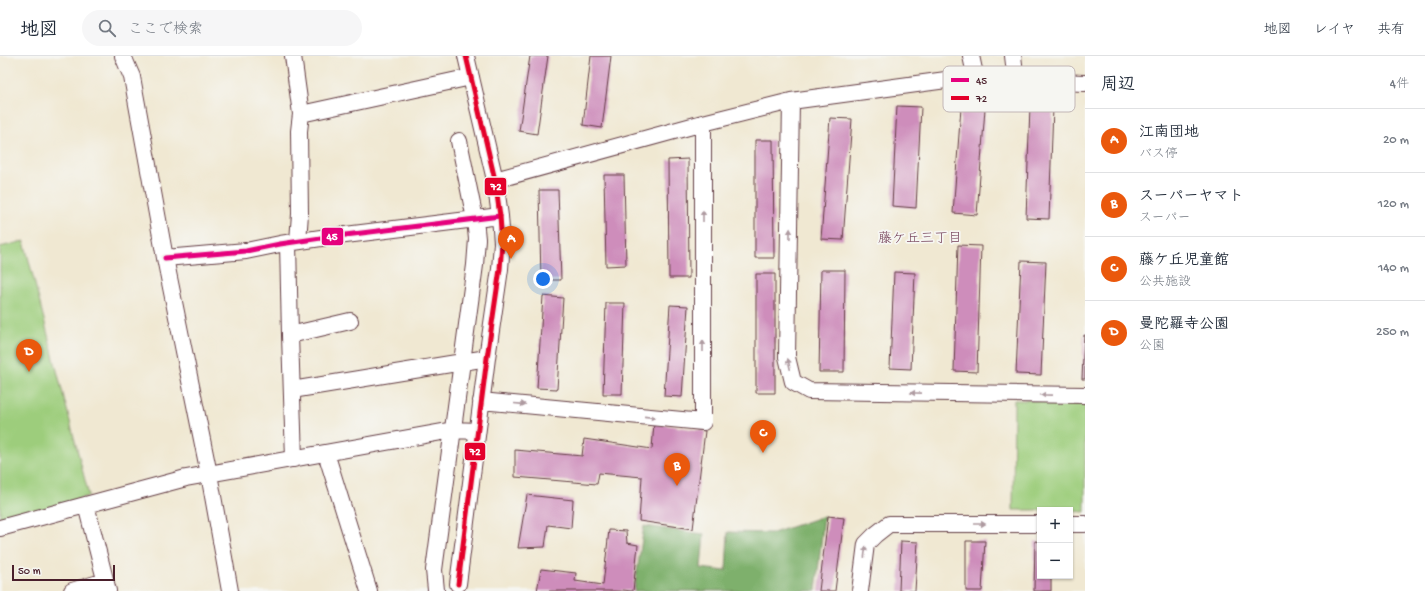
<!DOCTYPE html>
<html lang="ja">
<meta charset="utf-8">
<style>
body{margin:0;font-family:"Gochi Hand","Klee One",sans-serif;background:#f6f6f7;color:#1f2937}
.controls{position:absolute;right:12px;bottom:12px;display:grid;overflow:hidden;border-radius:0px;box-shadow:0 1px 3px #0004}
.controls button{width:36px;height:36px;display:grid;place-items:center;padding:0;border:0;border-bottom:1px solid #e0e1e3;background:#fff;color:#1f2937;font:20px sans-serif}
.scale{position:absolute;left:12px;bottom:10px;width:103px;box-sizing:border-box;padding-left:4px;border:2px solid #4a1f2b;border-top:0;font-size:11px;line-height:14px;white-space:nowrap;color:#4a1f2b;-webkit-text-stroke:3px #f6f6f2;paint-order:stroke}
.you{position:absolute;left:543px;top:223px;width:14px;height:14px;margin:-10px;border:3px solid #fff;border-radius:50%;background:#1a73e8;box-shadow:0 0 0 6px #1a73e833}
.badge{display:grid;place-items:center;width:26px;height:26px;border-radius:50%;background:#ea580c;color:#fff;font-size:13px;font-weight:700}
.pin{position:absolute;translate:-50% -33px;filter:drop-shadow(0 1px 2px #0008)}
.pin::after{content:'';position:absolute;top:21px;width:14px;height:12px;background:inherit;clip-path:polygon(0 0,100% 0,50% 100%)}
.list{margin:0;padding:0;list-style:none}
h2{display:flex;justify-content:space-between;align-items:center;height:52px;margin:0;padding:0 16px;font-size:17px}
h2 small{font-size:13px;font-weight:400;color:#747a83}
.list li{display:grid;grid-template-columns:26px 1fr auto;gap:12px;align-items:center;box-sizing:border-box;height:64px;padding:0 16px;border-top:1px solid #e0e1e3}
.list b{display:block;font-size:15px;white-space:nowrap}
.list p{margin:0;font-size:13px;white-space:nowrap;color:#747a83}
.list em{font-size:13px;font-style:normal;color:#747a83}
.icon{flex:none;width:22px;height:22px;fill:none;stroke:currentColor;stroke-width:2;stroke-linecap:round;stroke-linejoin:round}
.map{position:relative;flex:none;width:1085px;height:535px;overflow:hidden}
header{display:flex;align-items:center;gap:24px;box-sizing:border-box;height:56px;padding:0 20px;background:#fff;border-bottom:1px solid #e0e1e3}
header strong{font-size:19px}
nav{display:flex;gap:22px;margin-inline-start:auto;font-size:14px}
.search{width:280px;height:36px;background:#f6f6f7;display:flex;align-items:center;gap:10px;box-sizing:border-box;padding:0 14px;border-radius:22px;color:#747a83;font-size:15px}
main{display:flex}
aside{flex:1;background:#fff}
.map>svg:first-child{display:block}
</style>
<header>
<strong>地図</strong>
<div class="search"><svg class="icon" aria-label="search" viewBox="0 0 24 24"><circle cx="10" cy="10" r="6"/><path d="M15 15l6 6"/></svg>ここで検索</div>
<nav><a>地図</a><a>レイヤ</a><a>共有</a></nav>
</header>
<main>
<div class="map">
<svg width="1085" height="535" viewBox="0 0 1085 535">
<rect width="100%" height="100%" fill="#f6f6f2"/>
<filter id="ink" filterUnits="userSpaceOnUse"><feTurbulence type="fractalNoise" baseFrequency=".025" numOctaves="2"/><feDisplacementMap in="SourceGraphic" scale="8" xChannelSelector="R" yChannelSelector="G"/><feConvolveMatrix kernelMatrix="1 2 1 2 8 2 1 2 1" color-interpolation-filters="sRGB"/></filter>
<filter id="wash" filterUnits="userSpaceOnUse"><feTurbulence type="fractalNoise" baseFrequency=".012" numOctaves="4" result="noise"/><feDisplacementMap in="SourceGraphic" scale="16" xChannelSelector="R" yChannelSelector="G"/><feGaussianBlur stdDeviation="0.9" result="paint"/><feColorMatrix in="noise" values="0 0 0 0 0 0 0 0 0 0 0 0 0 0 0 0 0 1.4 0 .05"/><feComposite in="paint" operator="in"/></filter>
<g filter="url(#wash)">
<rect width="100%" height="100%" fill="#f0e8d2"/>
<path fill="#9dcd7c" stroke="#747654" d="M24,185L89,440L0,465V191Z
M1014,344L1085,345V456L1070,455V454H1013Z"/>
<path fill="#7eb06c" stroke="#64684c" d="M824,460L816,535H634L644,470L704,478L701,512L726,515L728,476L773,477Z"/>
<g id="blocks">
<path fill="#ce8dbb" d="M530,0H548L537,78L519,75Z
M591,0H611L602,72L583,69Z
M897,50L921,51L916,152L892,150Z
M1030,50L1053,51L1049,163L1026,162Z
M961,52L985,53L977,159L953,157Z
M830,62L852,63L843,184L821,183Z
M755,84H773L774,202H755Z
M688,103L689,222H669L668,104Z
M604,119H624L626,209L606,210Z
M539,134H558L561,224H541Z
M958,189L981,190L977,316L954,315Z
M1021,205L1046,206L1041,319L1016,318Z
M821,214H845L844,316H819Z
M894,216L915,217L911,313L890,312Z
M756,218H775V337H756Z
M543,240L563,242L557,333L537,332Z
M606,247H625L622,338H603Z
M670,249L688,250L682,341L664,340Z
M1084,279H1085V323H1082Z
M654,367L705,375L693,473L639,465L642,421L599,417L597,428L515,421V394L582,400L584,383L652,393Z
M527,439L573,444L571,472L548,469L545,491L518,492Z
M828,460L844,462L835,535H819Z
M609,474L626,475L627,487L638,489L633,535L622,534L621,535H537L541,513L576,517L575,525L603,529Z
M901,485L918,486L915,535H899Z
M966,485H985L982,535H966Z
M1035,485L1040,486V520H1051V535H1034Z"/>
</g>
</g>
<g filter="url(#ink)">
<use href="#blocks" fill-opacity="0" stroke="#633d44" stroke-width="1"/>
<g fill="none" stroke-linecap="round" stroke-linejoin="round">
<g stroke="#633d44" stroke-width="18">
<path id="minor" d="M123,0L132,21L165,202L209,418L230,535
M293,0L301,58L299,75L300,158L298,185
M971,0L976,23
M1013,0L1016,25
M791,45L787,301L793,326L809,335L1085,339
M301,58L471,21
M495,124L703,67L791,45L946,24L976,23L1085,27
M288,187L290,279L294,403
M165,202L246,195L280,188L321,182L500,160
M290,279L350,265
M292,334L487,302
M481,345L703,366V67
M326,397L369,535
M86,449L108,535
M1070,468H1085
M0,472L186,422L453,374L477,375
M458,528L487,302L500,213L502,187L500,160L495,124L466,0
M436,534L434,514L475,209L477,183L475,163L459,85
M72,535L105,525
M860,535L866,488L875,479L889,468H1040"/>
</g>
<use href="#minor" stroke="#fff" stroke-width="16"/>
<g stroke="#f6f6f2" stroke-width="8">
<path id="bus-1" d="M165,202L246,195L280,188L321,182L500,160"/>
</g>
<g stroke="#f6f6f2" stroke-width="8">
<path id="bus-2" d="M458,528L487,302L500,213L502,187L500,160L495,124L466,0"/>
</g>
<use href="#bus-1" stroke="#e5007d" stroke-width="5"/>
<use href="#bus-2" stroke="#e4002b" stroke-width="5"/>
</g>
<defs><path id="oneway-solid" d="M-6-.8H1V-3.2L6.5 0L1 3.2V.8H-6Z"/></defs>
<g fill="#ae9aa0">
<use href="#oneway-solid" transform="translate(703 160) rotate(-90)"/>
<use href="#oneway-solid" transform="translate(790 178) rotate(-89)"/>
<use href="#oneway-solid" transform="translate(703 290) rotate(-90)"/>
<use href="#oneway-solid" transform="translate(789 308) rotate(-103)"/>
<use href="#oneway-solid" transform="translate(916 337) rotate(-179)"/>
<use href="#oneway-solid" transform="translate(1046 339) rotate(-179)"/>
<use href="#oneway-solid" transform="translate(520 348) rotate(5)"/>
<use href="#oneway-solid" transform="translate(650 361) rotate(6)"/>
<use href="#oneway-solid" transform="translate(980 468)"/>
<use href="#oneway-solid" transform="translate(865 496) rotate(-83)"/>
</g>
</g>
<g text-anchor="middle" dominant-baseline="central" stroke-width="3.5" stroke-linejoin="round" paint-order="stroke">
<g font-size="14" fill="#78465d" stroke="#f6f6f2">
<text x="920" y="183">藤ケ丘三丁目</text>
</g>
</g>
<rect x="943" y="10" width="132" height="46" rx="6" fill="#f6f6f2" stroke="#c2b6b6" stroke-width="1"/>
<rect x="951" y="22" width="18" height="4" fill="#e5007d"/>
<rect x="951" y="40" width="18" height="4" fill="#e4002b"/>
<g font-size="11" fill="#4a1f2b">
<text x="976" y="28">45</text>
<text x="976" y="46">72</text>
</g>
<g stroke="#f6f6f2" stroke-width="1.5">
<rect x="484" y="121" width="23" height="19" rx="4" fill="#e4002b"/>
<rect x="321" y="171" width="23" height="19" rx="4" fill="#e5007d"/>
<rect x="464" y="386" width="22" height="19" rx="4" fill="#e4002b"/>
</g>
<g font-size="11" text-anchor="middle" font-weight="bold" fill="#fff">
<text x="496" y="134">72</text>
<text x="332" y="184">45</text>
<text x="475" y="399">72</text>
</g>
</svg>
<div class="controls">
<button>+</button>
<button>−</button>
</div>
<div class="scale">50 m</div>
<div class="you"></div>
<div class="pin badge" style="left:511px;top:203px">A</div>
<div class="pin badge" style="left:677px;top:430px">B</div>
<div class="pin badge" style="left:763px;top:397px">C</div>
<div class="pin badge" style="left:29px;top:316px">D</div>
</div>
<aside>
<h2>周辺<small>4件</small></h2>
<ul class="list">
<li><span class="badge">A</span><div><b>江南団地</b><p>バス停</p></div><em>20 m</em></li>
<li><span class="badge">B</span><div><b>スーパーヤマト</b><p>スーパー</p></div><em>120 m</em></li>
<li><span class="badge">C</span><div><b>藤ケ丘児童館</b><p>公共施設</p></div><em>140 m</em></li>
<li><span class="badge">D</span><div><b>曼陀羅寺公園</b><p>公園</p></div><em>250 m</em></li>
</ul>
</aside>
</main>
